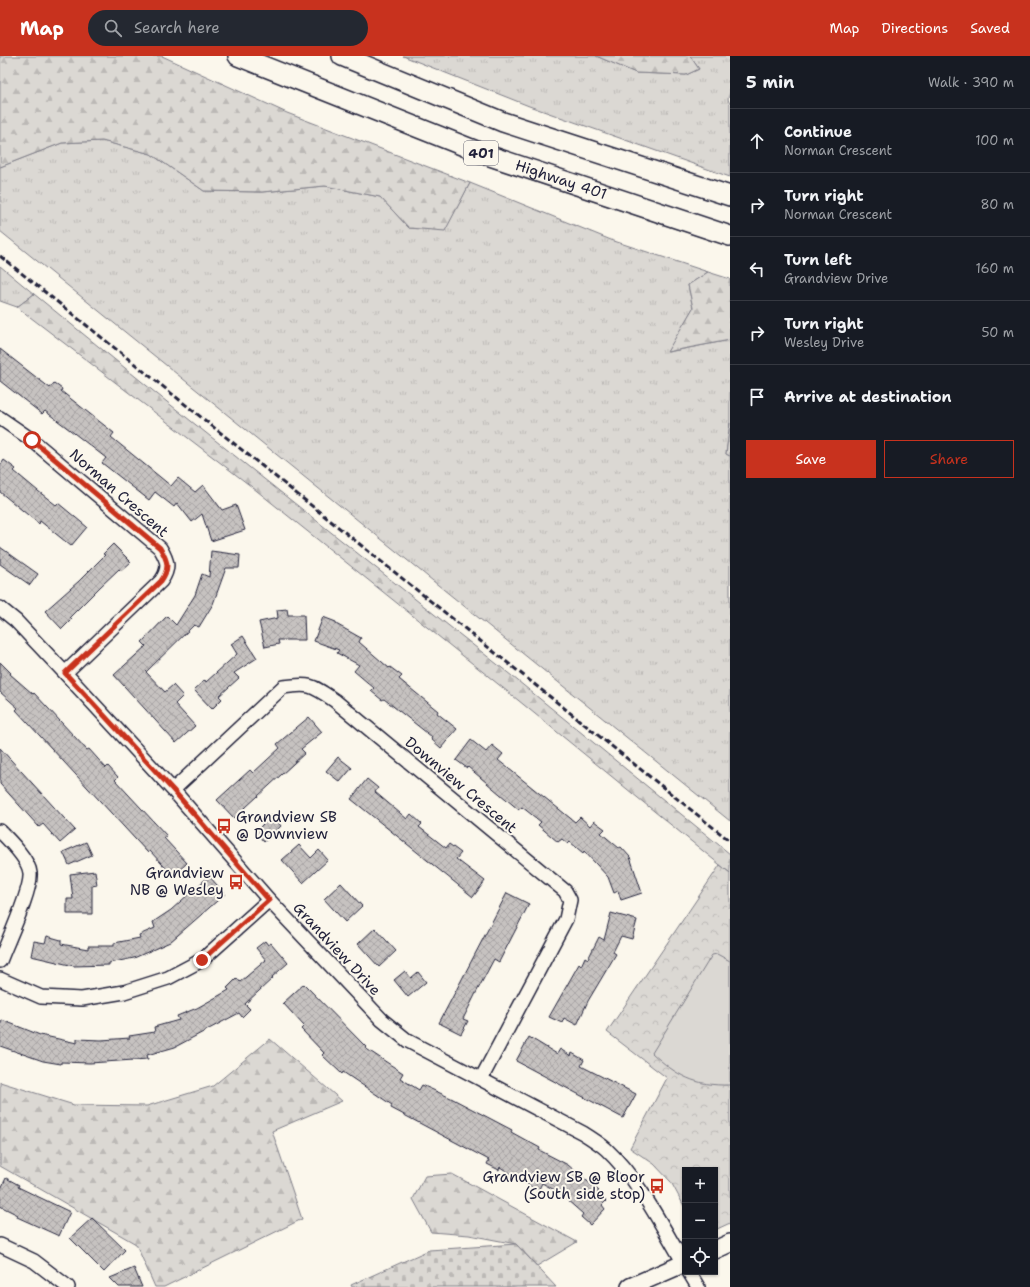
<!DOCTYPE html>
<meta charset="utf-8">
<style>
body{margin:0;font-family:"Shantell Sans",sans-serif;background:#242831;color:#f1f3f6}
.controls{position:absolute;right:12px;bottom:12px;display:grid;overflow:hidden;border-radius:0px;box-shadow:0 1px 3px #0004}
.controls button{width:36px;height:36px;display:grid;place-items:center;padding:0;border:0;border-bottom:1px solid #363941;background:#171b24;color:#f1f3f6;font:20px sans-serif}
.stop{position:absolute;width:12px;height:12px;margin:-9px;border:3px solid #c8321e;border-radius:50%;background:#fff}
.stop.end{background:#c8321e;border-color:#fff;box-shadow:0 1px 4px #0008}
.list{margin:0;padding:0;list-style:none}
h2{display:flex;justify-content:space-between;align-items:center;height:52px;margin:0;padding:0 16px;font-size:17px}
h2 small{font-size:13px;font-weight:400;color:#9ea1a6}
.list li{display:grid;grid-template-columns:26px 1fr auto;gap:12px;align-items:center;box-sizing:border-box;height:64px;padding:0 16px;border-top:1px solid #363941}
.list b{display:block;font-size:15px;white-space:nowrap}
.list p{margin:0;font-size:13px;white-space:nowrap;color:#9ea1a6}
.list em{font-size:13px;font-style:normal;color:#9ea1a6}
.actions{display:flex;gap:8px;padding:12px 16px}
.actions a{flex:1;padding:9px 0;border:1px solid #c8321e;border-radius:0px;text-align:center;font-size:14px;color:#c8321e}
.actions .main{background:#c8321e;color:#fff}
.icon{flex:none;width:22px;height:22px;fill:none;stroke:currentColor;stroke-width:2;stroke-linecap:round;stroke-linejoin:round}
.map{position:relative;flex:none;width:730px;height:1231px;overflow:hidden}
header{display:flex;align-items:center;gap:24px;box-sizing:border-box;height:56px;padding:0 20px;background:#c8321e;color:#fff}
header strong{font-size:19px}
nav{display:flex;gap:22px;margin-inline-start:auto;font-size:14px}
.search{width:280px;height:36px;background:#242831;display:flex;align-items:center;gap:10px;box-sizing:border-box;padding:0 14px;border-radius:22px;color:#9ea1a6;font-size:15px}
main{display:flex}
aside{flex:1;background:#171b24}
.map>svg:first-child{display:block}
</style>
<header>
<strong>Map</strong>
<div class="search"><svg class="icon" aria-label="search" viewBox="0 0 24 24"><circle cx="10" cy="10" r="6"/><path d="M15 15l6 6"/></svg>Search here</div>
<nav><a>Map</a><a>Directions</a><a>Saved</a></nav>
</header>
<main>
<div class="map">
<svg width="730" height="1231" viewBox="0 0 730 1231">
<defs>
<pattern id="grass-tufts" width="24" height="20" patternUnits="userSpaceOnUse"><rect width="24" height="20" fill="#dbd8d3"/><path d="M3 7l-1-3M5 7V3M7 7l1-3M15 17l-1-3M17 17v-4M19 17l1-3" fill="none" stroke="#bcb9b6"/></pattern>
<pattern id="forest-firs" width="22" height="20" patternUnits="userSpaceOnUse"><rect width="22" height="20" fill="#dbd8d3"/><path d="M5 1l3.5 6h-7zM16 11l3.5 6h-7z" fill="#bcb9b6"/></pattern>
<pattern id="cemetery-stones" width="16" height="16" patternUnits="userSpaceOnUse"><rect width="16" height="16" fill="#dbd8d3"/><path d="M2 7V4a2 2 0 0 1 4 0v3zM10 15v-3a2 2 0 0 1 4 0v3z" fill="#bcb9b6"/></pattern>
<pattern id="park-crowns" width="20" height="18" patternUnits="userSpaceOnUse"><rect width="20" height="18" fill="#dbd8d3"/><path d="M2 6a3 3 0 1 1 6 0M12 15a3 3 0 1 1 6 0" fill="none" stroke="#bcb9b6"/></pattern>
<pattern id="building-cross-hatch" width="8" height="8" patternUnits="userSpaceOnUse"><rect width="8" height="8" fill="#c6c2c0"/><path d="M0 0l8 8M0 8l8-8" fill="none" stroke="#aaa6a6"/></pattern>
</defs>
<rect width="100%" height="100%" fill="#fbf7ec"/>
<filter id="ink" filterUnits="userSpaceOnUse"><feTurbulence type="fractalNoise" baseFrequency=".025" numOctaves="2"/><feDisplacementMap in="SourceGraphic" scale="8" xChannelSelector="R" yChannelSelector="G"/><feConvolveMatrix kernelMatrix="1 2 1 2 8 2 1 2 1" color-interpolation-filters="sRGB"/></filter>
<g filter="url(#ink)">
<path fill="url(#grass-tufts)" stroke="#7e7d87" d="M403,0H596L636,17L686,19L699,13L690,0H730V36L728,43L730,48V121L529,50Z
M102,85L151,98L204,135L262,136L325,130L380,141L409,172L445,174L470,127L611,184L708,216L688,229L693,252L668,296L730,284V367L726,398L730,400V765L0,175V111L62,87Z
M0,210L34,238L17,251L0,245Z"/>
<path fill="url(#forest-firs)" stroke="#7e7d87" d="M0,0H162L287,57L470,127L445,175L409,172L380,141L325,130L262,136L204,135L151,98L102,85L62,87L0,111Z
M596,0H690L699,13L686,19L636,17Z
M708,216L730,223V284L667,296L693,252L688,229Z
M34,238L157,338L507,616L730,798V817L513,640L252,431L17,251Z
M730,367V400L726,398Z
M270,983L342,1045L272,1075L302,1163L164,1231H155L136,1188L0,1110V1026L74,1049L147,1050L213,1030Z
M452,1118L577,1186L537,1210L516,1188L469,1179L431,1176L413,1143L425,1120Z"/>
<path fill="url(#cemetery-stones)" stroke="#7e7d87" d="M516,1188L556,1231H352L351,1229L429,1194Z"/>
<path fill="url(#park-crowns)" stroke="#7e7d87" d="M720,809L730,817V1167L715,1174V1114H685V1152L671,1126L654,1108L630,1092L667,1022L607,976Z"/>
<path fill="#dbd8d3" stroke="#7e7d87" d="M717,898L730,905V1029C695,1030 677,1020 652,997L712,899Z"/>
<path fill="url(#building-cross-hatch)" stroke="#22223b" d="M0,293L50,332L54,327L62,333L61,335L114,377L111,381L171,430L178,422L195,436L203,429L222,454L236,449L245,474L211,485L202,458L192,466L177,447L174,451L155,436L149,444L102,407L106,402L70,374L45,355L42,358L0,325Z
M4,404L16,413L14,415L38,435L56,449L58,447L87,471L71,490L40,465L39,468L0,436V410Z
M113,488L131,506L121,515L119,513L100,531L70,561L72,563L62,573L45,555L79,525L105,499L103,498Z
M0,491L38,518L30,529L0,508Z
M211,495L240,499L239,512H226L213,548L199,571L194,569L146,616L165,636L173,629L183,640L175,648L195,670L176,687L114,619L146,590L142,586L167,560L176,569L195,539L202,518L209,521Z
M287,553L288,559H304L305,584H278L279,588L265,591L259,566L278,562L277,554Z
M323,561L336,566V568L361,582L359,586L389,612L390,611L402,620L399,623L438,655L437,657L457,673L441,692L431,683L432,681L384,643L382,644L371,635L374,632L354,615L359,609L337,597L339,594L314,585Z
M243,580L257,602L234,617L239,622L219,640L222,643L212,653L194,634L205,624L206,626L237,598L231,588Z
M0,606L11,617L10,618L33,638L34,637L87,694L89,693L106,712L108,710L118,721L115,724L167,780L164,782L187,807L173,820L150,795L148,797L16,654L18,652L0,636Z
M309,661L322,676L301,693L305,697L234,762L217,744L250,714L253,717L280,692L277,688Z
M471,684L486,696L492,689L503,698L498,704L575,766L580,761L590,770L594,765L605,773L601,777L619,792L621,791L630,801L642,837L621,844L618,835L614,837L608,821L584,795L583,797L570,786L568,788L562,783L558,786L538,769L541,766L522,751L519,754L468,711L467,712L456,704Z
M0,692L75,774L60,787L43,768L39,771L0,728Z
M338,701L352,712L340,726L326,715Z
M367,723L378,732L375,736L407,763L411,758L422,768L419,771L446,792L449,788L461,797L456,803L485,825L473,841L351,743Z
M272,759L281,770L264,786L255,776Z
M86,786L92,799L69,809L63,796Z
M299,789L311,802L319,794L328,804L303,827L282,804Z
M95,815L97,829L92,830V858H67V843H73L70,818Z
M209,820L225,838L170,886L134,902L109,907V909L74,910L31,900L34,885L45,887L47,880L61,884V888L88,893V890H114V887L140,882L139,879L155,872L153,866L171,854Z
M341,827L362,850L345,866L324,843Z
M507,837L529,848L499,906L494,903L476,937L463,963L468,965L461,978L439,967Z
M611,857L637,864L632,883L621,880L613,896L616,898L588,945L577,969L564,962L562,967L549,961L579,908L581,910L585,901L588,903L599,881L604,884Z
M375,872L396,895L379,911L358,888Z
M265,885L268,889L271,887L288,907L272,921L273,922L245,948L250,953L242,961L239,957L175,991L147,999L148,1003L90,1007L61,1006V1008L43,1005L0,990V971L2,964L40,979L77,987V983L101,984L130,982L129,980L155,976L154,971L179,964L177,960L197,952L229,934L227,932L237,922L240,926L266,904L256,892Z
M405,915L411,922L418,916L426,926L408,941L394,924Z
M304,928L366,991L365,992L403,1017L400,1022L419,1034L422,1029L451,1042L512,1074L511,1076L540,1092L539,1094L568,1109L599,1135L597,1137L606,1145L602,1149L605,1153L590,1169L581,1161L583,1158L558,1136L542,1127L538,1135L500,1111L499,1114L487,1108L489,1104L391,1052L392,1049L343,1016L342,1018L322,999L324,997L301,973L304,970L283,947Z
M529,981L557,998L560,993L571,1000L572,997L584,1004L581,1010L636,1038L623,1062L516,1005Z
M6,1122L19,1129L18,1131L70,1156L59,1180L17,1161L18,1159L0,1150V1135Z
M92,1162L125,1194L104,1216L70,1182Z
M134,1212L142,1231H119L110,1222Z"/>
<g fill="none" stroke-linecap="round" stroke-linejoin="round">
<g stroke="#22223b" stroke-width="16">
<path id="minor" d="M0,362L32,384L160,492C168,505 170,512 161,525L65,617
M0,552L16,565L65,617L173,734L269,844L382,964L408,985L583,1077C591,1082 599,1087 606,1093C640,1125 661,1169 685,1209
M173,734L283,631C310,627 312,629 334,644L565,835L570,844L566,863L481,1023
M0,775C9,784 29,804 30,817C32,834 7,886 0,905
M0,923L41,941L82,943L124,936L168,922L202,904L269,844
M0,1189L34,1205L68,1231
M689,1216L698,1231"/>
</g>
<g stroke="#22223b" stroke-width="20">
<path id="major" d="M715,1194L730,1187
M630,1231L685,1207"/>
</g>
<g stroke="#22223b" stroke-width="22">
<g id="highway">
<path id="s1" d="M238,0L484,98L730,180"/>
<path d="M342,0L503,66L730,140"/>
</g>
</g>
<use href="#minor" stroke="#fbf7ec" stroke-width="13"/>
<use href="#major" stroke="#fbf7ec" stroke-width="17"/>
<use href="#highway" stroke="#fbf7ec" stroke-width="19"/>
<path stroke="#22223b" stroke-width="3" stroke-dasharray="6 3" stroke-linecap="butt" d="M0,200L730,785"/>
</g>
</g>
<g fill="none" stroke-linecap="round" stroke-linejoin="round" filter="url(#ink)">
<path stroke="#c8321e" stroke-width="5" d="M32,384L160,492C168,505 170,512 161,525L65,617L173,734L269,844L202,904"/>
</g>
<defs>
<g id="bus-bare" transform="scale(1.2)"><path d="M-5-6H5V4H4V6H2V4H-2V6H-4V4H-5ZM-3.5-4V0h7V-4ZM-3.5 1.2v1.5H-2V1.2ZM2 1.2v1.5H3.5V1.2Z" fill="#c8321e" stroke="#fbf7ec" stroke-width="2.5" paint-order="stroke"/></g>
</defs>
<g fill-rule="evenodd">
<use href="#bus-bare" x="224" y="770"/>
<use href="#bus-bare" x="236" y="826"/>
<use href="#bus-bare" x="657" y="1130"/>
</g>
<g text-anchor="middle" dominant-baseline="central" stroke-width="4" stroke-linejoin="round" paint-order="stroke">
<rect fill="#fbf7ec" stroke="#636270" stroke-width="1" x="464" y="85" width="34" height="24" rx="3"/>
<g font-size="14" font-weight="bold" fill="#22223b">
<text x="481" y="97">401</text>
</g>
<g font-size="15" fill="#22223b" stroke="#fbf7ec">
<text stroke="none"><textPath href="#s1" startOffset="346">Highway 401</textPath></text>
<text transform="translate(119 437) rotate(41)">Norman Crescent</text>
<text transform="translate(461 729) rotate(40)">Downview Crescent</text>
<text transform="translate(337 893) rotate(47)">Grandview Drive</text>
</g>
<g font-size="15" fill="#22223b" stroke="#fbf7ec" text-anchor="end">
<text x="236" y="761" text-anchor="start">Grandview SB<tspan x="236" dy="17">@ Downview</tspan></text>
<text x="224" y="817">Grandview<tspan x="224" dy="17">NB @ Wesley</tspan></text>
<text x="645" y="1121">Grandview SB @ Bloor<tspan x="645" dy="17">(South side stop)</tspan></text>
</g>
</g>
</svg>
<div class="controls">
<button>+</button>
<button>−</button>
<button><svg class="icon" aria-label="locate" viewBox="0 0 24 24"><circle cx="12" cy="12" r="6"/><path d="M12 2v4M12 18v4M2 12h4M18 12h4"/></svg></button>
</div>
<div class="stop" style="left:32px;top:384px"></div>
<div class="stop end" style="left:202px;top:904px"></div>
</div>
<aside>
<h2>5 min<small>Walk · 390 m</small></h2>
<ul class="list">
<li><svg class="icon" aria-label="ahead" viewBox="0 0 24 24"><path d="M12 20V5M6 11l6-6 6 6"/></svg><div><b>Continue</b><p>Norman Crescent</p></div><em>100 m</em></li>
<li><svg class="icon" aria-label="right" viewBox="0 0 24 24"><path d="M7 20v-9h11M14 6l5 5-5 5"/></svg><div><b>Turn right</b><p>Norman Crescent</p></div><em>80 m</em></li>
<li><svg class="icon" aria-label="left" viewBox="0 0 24 24"><path d="M17 20v-9H6M10 6l-5 5 5 5"/></svg><div><b>Turn left</b><p>Grandview Drive</p></div><em>160 m</em></li>
<li><svg class="icon" aria-label="right" viewBox="0 0 24 24"><path d="M7 20v-9h11M14 6l5 5-5 5"/></svg><div><b>Turn right</b><p>Wesley Drive</p></div><em>50 m</em></li>
<li><svg class="icon" aria-label="arrive" viewBox="0 0 24 24"><path d="M6 21V4h12l-3 4 3 4H6"/></svg><div><b>Arrive at destination</b></div></li>
</ul>
<div class="actions"><a class="main">Save</a><a>Share</a></div>
</aside>
</main>
